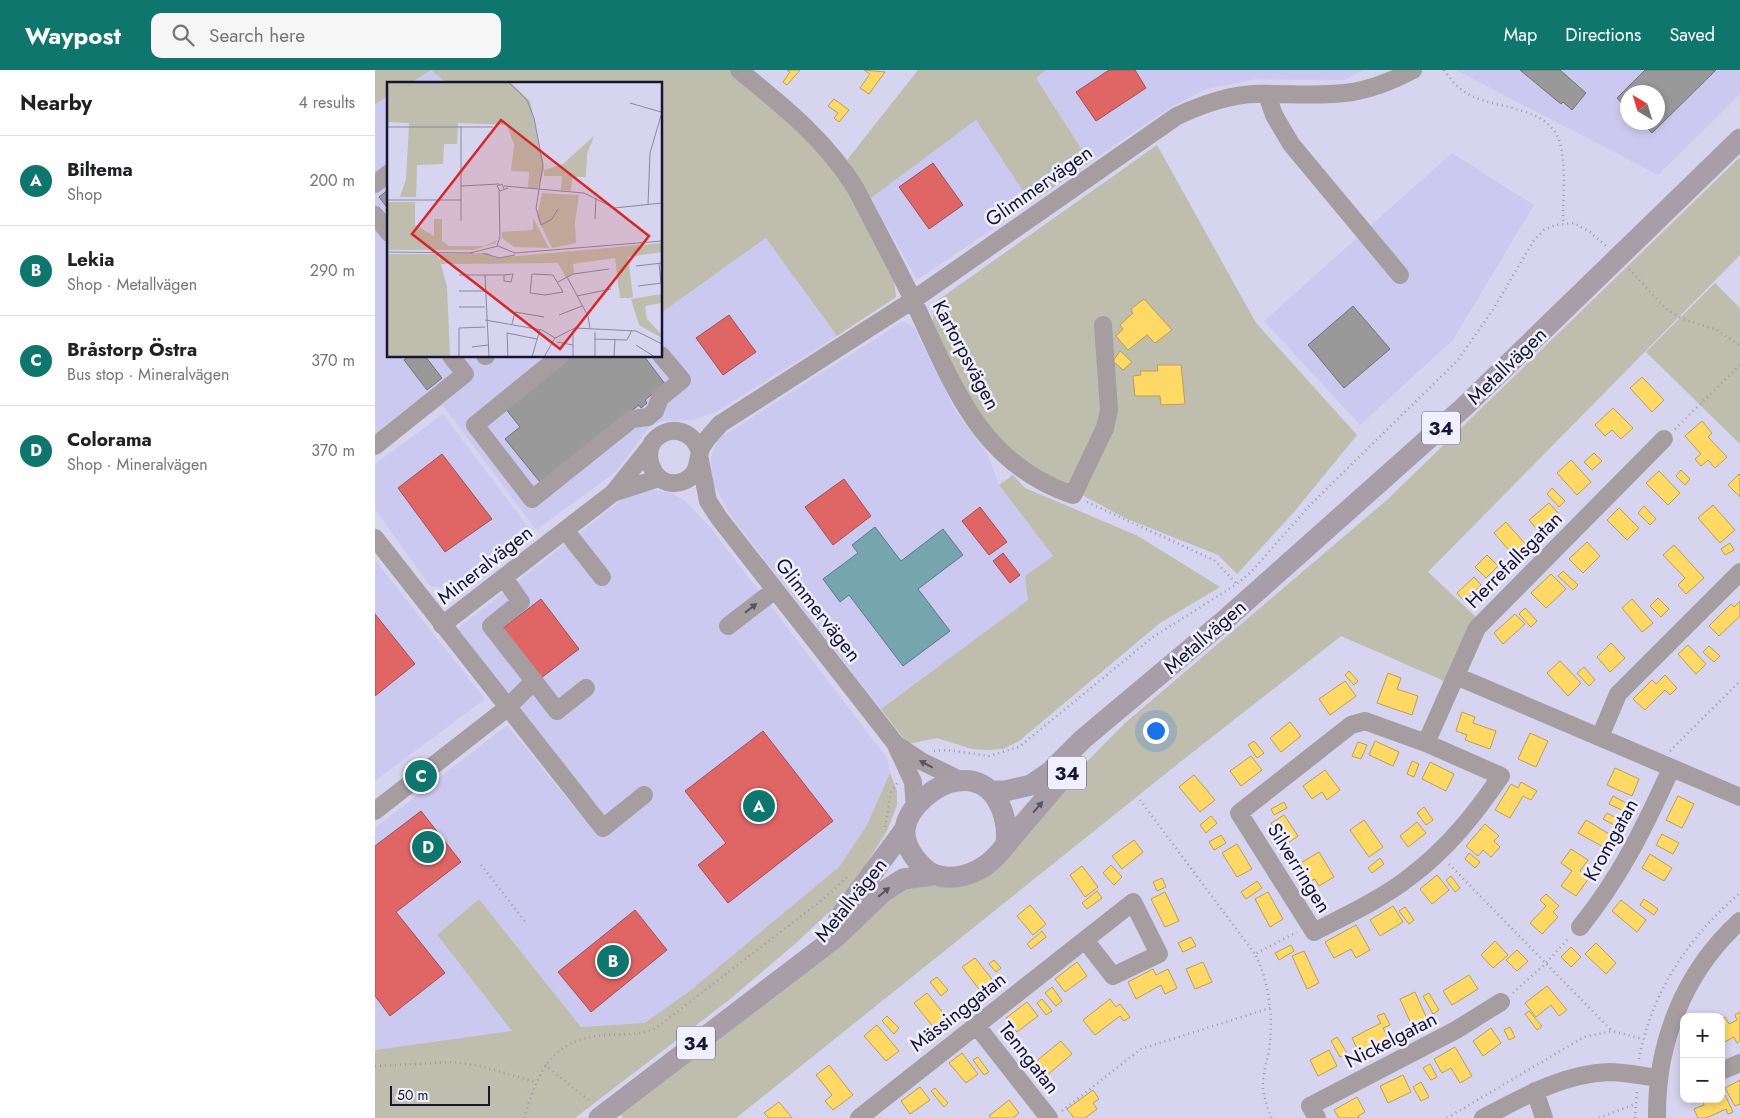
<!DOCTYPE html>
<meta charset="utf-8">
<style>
body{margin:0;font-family:Jost,sans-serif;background:#f6f6f6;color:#202124}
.controls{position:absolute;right:15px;bottom:15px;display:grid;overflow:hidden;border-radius:10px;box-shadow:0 2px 8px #0003}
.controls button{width:45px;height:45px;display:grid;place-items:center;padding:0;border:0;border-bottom:1px solid #e0e0e0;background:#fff;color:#202124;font:25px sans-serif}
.compass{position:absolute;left:1245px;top:15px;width:45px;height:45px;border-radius:50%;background:#fff;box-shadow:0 2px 8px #0003;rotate:322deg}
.scale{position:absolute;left:15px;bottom:12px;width:100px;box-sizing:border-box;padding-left:5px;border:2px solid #191531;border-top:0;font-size:14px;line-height:18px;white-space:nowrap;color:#191531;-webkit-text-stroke:4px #efefff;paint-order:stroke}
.you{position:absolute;left:780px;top:660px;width:18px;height:18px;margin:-12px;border:4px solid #fff;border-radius:50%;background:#1a73e8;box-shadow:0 0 0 8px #1a73e833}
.badge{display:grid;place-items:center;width:32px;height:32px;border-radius:50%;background:#0f766e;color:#fff;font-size:16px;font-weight:700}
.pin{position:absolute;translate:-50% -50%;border:2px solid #fff;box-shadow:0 1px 5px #0006}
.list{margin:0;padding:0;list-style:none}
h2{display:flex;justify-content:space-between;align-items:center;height:65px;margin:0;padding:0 20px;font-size:21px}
h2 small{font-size:16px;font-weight:400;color:#757577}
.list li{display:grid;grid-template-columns:32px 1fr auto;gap:15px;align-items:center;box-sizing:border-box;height:90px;padding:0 20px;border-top:1px solid #e0e0e0}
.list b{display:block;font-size:19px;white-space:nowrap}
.list p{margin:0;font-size:16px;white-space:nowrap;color:#757577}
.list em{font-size:16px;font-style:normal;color:#757577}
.icon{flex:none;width:28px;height:28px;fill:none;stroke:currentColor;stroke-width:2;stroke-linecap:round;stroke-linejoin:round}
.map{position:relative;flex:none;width:1365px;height:1048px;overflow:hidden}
header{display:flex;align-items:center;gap:30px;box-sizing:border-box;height:70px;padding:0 25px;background:#0f766e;color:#fff}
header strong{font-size:24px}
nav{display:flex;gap:28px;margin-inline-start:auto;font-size:18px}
.search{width:350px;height:45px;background:#f6f6f6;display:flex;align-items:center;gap:12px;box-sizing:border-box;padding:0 18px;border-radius:10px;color:#757577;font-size:19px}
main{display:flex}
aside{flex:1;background:#fff}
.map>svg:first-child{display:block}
</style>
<header>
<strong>Waypost</strong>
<div class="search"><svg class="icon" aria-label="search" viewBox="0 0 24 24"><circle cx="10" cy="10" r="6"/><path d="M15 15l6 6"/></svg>Search here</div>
<nav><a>Map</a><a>Directions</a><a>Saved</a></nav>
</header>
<main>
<aside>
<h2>Nearby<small>4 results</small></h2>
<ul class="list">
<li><span class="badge">A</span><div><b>Biltema</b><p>Shop</p></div><em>200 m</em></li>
<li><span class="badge">B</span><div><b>Lekia</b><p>Shop · Metallvägen</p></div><em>290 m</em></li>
<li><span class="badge">C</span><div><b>Bråstorp Östra</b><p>Bus stop · Mineralvägen</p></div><em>370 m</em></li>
<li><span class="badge">D</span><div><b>Colorama</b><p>Shop · Mineralvägen</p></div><em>370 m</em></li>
</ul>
</aside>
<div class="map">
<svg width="1365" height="1048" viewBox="0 0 1365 1048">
<rect width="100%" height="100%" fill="#d6d4ee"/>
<path fill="#ccc9f0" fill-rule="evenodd" d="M56,0L73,14H34Z
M671,0H989L970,10L882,9L831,19L796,37L715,92L661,7Z
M1081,0H1365V24L1283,105ZM1252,22H1282V52H1252Z
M14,26V286H286V243L392,168L462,266L343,341L318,350L287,351L274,357L241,402L161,460L68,335L0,382V34Z
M601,50L656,133L542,210L496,128Z
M1077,83L1159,135L1078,270L985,355L889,251Z
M528,251L539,257L581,342L612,383L624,415L678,486L650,506L653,530L506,639L356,446L338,413L336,387L343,369Z
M68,344L159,465L85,520L55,516L0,439V394Z
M278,420L296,423L310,431L335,457L512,688L515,703L492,755L464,797L312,923L268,953L206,957L104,829L62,866L138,961L0,980V758L132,655L203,742L216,732L82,559L243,433L257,424Z
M0,490L110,629L0,711Z"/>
<path fill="#bebdae" d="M0,0H361L465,88L516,183L521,227L462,266L391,168L286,243V14H73L56,0L34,14H14V26L0,34Z
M543,0H671L661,8L715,92L656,133L601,50L496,128L472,90Z
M782,75L881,253L982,365L919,442L862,504L843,485L750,448L642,390L594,330L558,252L559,233Z
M1365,87V185L1053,502L1103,549L1076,614L966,566L804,693L361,1048H249L243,1043L517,823L536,816H581L684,720L750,653L1013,429Z
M1340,213L1365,238V374L1271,282Z
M638,405L650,418L763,466L845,517L785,553L644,671L628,679L612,680L597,679L562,668L533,674L506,639L653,530L650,506L678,486L624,415Z
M515,703L522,721V735L512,761L470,827L421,873L354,930L200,1048H0V980L137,961L62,865L104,829L206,957L269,953L312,923L464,797L492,755Z"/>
<path fill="#ffd966" stroke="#ba9e56" d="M412,0H425L412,15L408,12L415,2Z
M489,0L510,2L494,24L485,18L495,4Z
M459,29L474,40L464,52L459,48L463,43L453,36Z
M769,229L797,260L780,273L772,265L753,280L741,266L748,259L745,255L758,243L756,239Z
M745,281L757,292L748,300L738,291Z
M782,295H806L810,334L786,335L785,326H760L758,306L766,305L765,301H783Z
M1267,307L1289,330L1277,342L1255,318Z
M1238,338L1258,358L1246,369L1237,360L1230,366L1220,355Z
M1327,351L1337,363L1333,367L1352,387L1340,398L1333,390L1326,396L1320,389L1326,384L1310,366Z
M1219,383L1227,391L1217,400L1209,392Z
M1196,390L1216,412L1202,425L1182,403Z
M1306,400L1315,409L1310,415L1301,406Z
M1284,401L1305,423L1293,435L1271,413Z
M1364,404L1365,405V427L1353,415Z
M1177,418L1190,431L1184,437L1172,424Z
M1174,433L1184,444L1164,462L1154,450Z
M1338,435L1360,460L1345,473L1323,448Z
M1269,436L1281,449L1275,455L1263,443Z
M1244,438L1264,458L1252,470L1232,450Z
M1131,452L1152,476L1140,487L1119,463Z
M1212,472L1225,486L1208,503L1194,489Z
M1355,473L1359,480L1350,485L1346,479Z
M1299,475L1329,508L1311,524L1303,515L1310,508L1288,485Z
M1112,485L1123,496L1111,508L1100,497Z
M1188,501L1203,515L1198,520L1183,506Z
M1176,504L1191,519L1171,538L1156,523Z
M1099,507L1106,515L1089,531L1082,523Z
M1283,528L1294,539L1286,547L1275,536Z
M1257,529L1278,553L1267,562L1247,538Z
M1365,531V546L1344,566L1334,556L1356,534L1359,537Z
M1150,538L1162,551L1156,557L1144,544Z
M1140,544L1150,554L1128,574L1119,563Z
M1236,573L1250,588L1235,602L1222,587Z
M1313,575L1331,594L1321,604L1303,584Z
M1334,576L1345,586L1339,592L1328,582Z
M1185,591L1206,613L1193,626L1172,603Z
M1209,597L1220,610L1214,616L1202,603Z
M974,601L983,611L979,615L970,605Z
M1013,603L1026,608L1022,619L1043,626L1037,645L1002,633Z
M1290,605L1302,618L1295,625L1290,620L1270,640L1258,629L1277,610L1281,614Z
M970,611L981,626L955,645L944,629Z
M1087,642L1100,647L1098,653L1121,661L1115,679L1090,670L1092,665L1081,661Z
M915,652L926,666L906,682L895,668Z
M1155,663L1173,671L1161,697L1143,689Z
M879,671L889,683L882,688L873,675Z
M1000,671L1024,682L1018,696L994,685Z
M983,672L992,675L986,689L977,686Z
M876,686L887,700L866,716L855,701Z
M1037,691L1044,694L1039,707L1032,704Z
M1055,692L1079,704L1071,721L1047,709Z
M1240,698L1264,709L1257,726L1232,715Z
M950,700L965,720L952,730L947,722L937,729L928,716Z
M819,705L840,730L825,742L804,717Z
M1146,712L1162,721L1156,730L1148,726L1135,748L1120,740L1136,714L1143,718Z
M1238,726L1253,734L1249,741L1234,734Z
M1303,726L1319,734L1307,758L1291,750Z
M909,732L912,738L899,745L896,739Z
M1049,737L1058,750L1051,755L1042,743Z
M1232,743L1247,751L1243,757L1228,749Z
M909,745L923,766L910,775L896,753Z
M836,746L842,753L831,763L825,755Z
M989,750L1008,777L994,787L975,760Z
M1211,750L1239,767L1232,779L1203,763Z
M1042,752L1051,763L1033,777L1025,766Z
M1110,754L1124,766L1119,771L1125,777L1116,787L1108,780L1103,786L1091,776Z
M1287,764L1304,773L1298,784L1281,775Z
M846,765L851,773L839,780L834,772Z
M759,770L768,782L747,799L737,786Z
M862,774L877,799L862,807L847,783Z
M1196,779L1213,790L1205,801L1214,808L1201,826L1186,816L1197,801L1186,793Z
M944,782L959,807L944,816L940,809L931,813L921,796Z
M1094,783L1105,792L1100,798L1090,789Z
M1275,784L1297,798L1289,811L1267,798Z
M1005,788L1009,794L997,803L993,798Z
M736,795L747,807L739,815L728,803Z
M707,796L723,817L710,827L695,805Z
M1062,805L1074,820L1057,834L1045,819Z
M1076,806L1085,818L1080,822L1071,810Z
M787,808L791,817L782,821L778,812Z
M882,811L887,818L871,829L866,822Z
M722,821L727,828L712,839L707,833Z
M790,822L804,851L790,857L776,829Z
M893,822L908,849L895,857L880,829Z
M1171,824L1184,836L1178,842L1183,847L1167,864L1155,853L1171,836L1165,830Z
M1269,829L1283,839L1279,845L1265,835Z
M1246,830L1271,850L1262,862L1237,841Z
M655,835L671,854L658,865L642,846Z
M1018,836L1028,852L1005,866L995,850Z
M1030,837L1039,850L1034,854L1024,841Z
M981,855L995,880L981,888L976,879L959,888L950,872Z
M667,861L671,867L656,879L652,874Z
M816,867L821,876L808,882L803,873Z
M1120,871L1133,885L1118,898L1106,885Z
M1221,873L1241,893L1231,904L1210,884Z
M916,875L919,881L904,890L900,883Z
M1196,877L1206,887L1196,897L1186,887Z
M1142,880L1153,891L1142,901L1131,890Z
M929,881L944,913L932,919L917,886Z
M600,888L620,913L607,923L587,897Z
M619,890L626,898L621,902L614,894Z
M702,892L712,906L690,922L680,909Z
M828,892L837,912L820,919L811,899Z
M778,899L781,905L793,899L802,918L790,924L786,915L761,929L753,912Z
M1094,905L1103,919L1077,935L1068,921Z
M562,907L573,920L566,926L555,912Z
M1172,916L1192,940L1184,946L1176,935L1161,947L1150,933Z
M677,917L687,931L681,936L670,923Z
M1040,922L1052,949L1037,956L1025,929Z
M552,923L573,949L560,959L539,933Z
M1054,923L1064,940L1058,944L1048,926Z
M667,929L677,941L671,945L662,933Z
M735,929L741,937L745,934L755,947L749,951L745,946L720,965L708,950Z
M652,932L663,946L642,962L631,948Z
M1154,941L1167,956L1162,960L1150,944Z
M1365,942V971L1362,973L1359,967L1346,974V949L1350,947L1354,954L1362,950L1360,945Z
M1009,943L1015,955L1008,958L1014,970L985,985L977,968L1006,953L1002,946Z
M512,946L524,958L519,964L507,951Z
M502,955L524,981L511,991L489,966Z
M1135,957L1140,967L1134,970L1129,960Z
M1116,958L1126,973L1108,986L1098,971Z
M962,967L972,983L965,987L956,971Z
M686,971L697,984L670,1007L659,993Z
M1080,977L1097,1006L1085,1013L1076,998L1067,1003L1059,989Z
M954,980L962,996L943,1006L935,990Z
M587,983L603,1004L591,1013L574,993Z
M603,987L614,1002L609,1005L598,990Z
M1055,994L1062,1007L1056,1010L1048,998Z
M454,995L478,1025L458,1040L450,1031L457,1025L441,1005Z
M1028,1005L1036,1022L1013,1033L1005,1016Z
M1365,1010V1034L1360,1036L1350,1018Z
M1046,1012L1054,1027L1046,1031L1038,1017Z
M545,1017L555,1030L535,1044L526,1031Z
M560,1018L573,1033L569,1037L556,1021Z
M718,1020L724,1029L718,1033L722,1039L710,1048H699L692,1039Z
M1350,1025L1358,1042L1353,1044L1351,1039L1331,1048H1323L1319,1039L1329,1035L1327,1029H1346V1026Z
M982,1027L990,1042L983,1046L984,1048H964L959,1040Z
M634,1030L644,1043L638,1048H616L614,1046Z
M404,1032L417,1048H394L389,1043Z"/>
<path fill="#e06666" stroke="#a44e56" d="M734,0H760L771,18L721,51L701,22Z
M558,93L588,135L554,159L524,117Z
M354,245L381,282L348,305L321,268Z
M67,384L117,449L70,482L23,418Z
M469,409L496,446L458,475L430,437Z
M605,437L632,472L614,485L587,451Z
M628,483L645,505L635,513L618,491Z
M166,529L204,579L166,608L128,558Z
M0,544L40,594L0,626Z
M388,661L458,751L353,833L323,795L351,773L310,721Z
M46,741L86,792L21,842L70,903L15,946L0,926V776Z
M260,840L292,880L216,942L183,902Z"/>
<path fill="#76a5af" stroke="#5a7a89" d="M500,457L526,491L568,459L588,485L543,519L575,561L528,596L474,525L465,532L448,509L483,483L477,475Z"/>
<path fill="#999" stroke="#73717a" d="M1145,0H1185L1211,23L1197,40L1188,32L1186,34Z
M1270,0H1341L1277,63L1266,52H1282V22H1252V39L1242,28Z
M14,119V140L4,127Z
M978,236L1015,279L969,318L933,275Z
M34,286H50L67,308L52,320L29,290Z
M196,286H269L290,314L270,330L272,333L266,338L264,335L165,412L130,369L145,357L130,338Z"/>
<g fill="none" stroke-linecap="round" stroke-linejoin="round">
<path stroke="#9f99a2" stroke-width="2.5" stroke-dasharray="1 4" stroke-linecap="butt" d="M1069,0C1077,11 1084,20 1097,26C1125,40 1178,36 1186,77C1191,101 1188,129 1188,154
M1254,199L1291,239L1308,249L1342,260L1365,276
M1300,359L1365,295
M712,432L839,490L862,514
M559,681L572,680L614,686L644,677L778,567L862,514L878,500L935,435L1083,290L1119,238L1159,170L1169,160L1180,155L1199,153L1215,162L1231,176
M1295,681L1365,611
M765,730L880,884
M510,757L516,722L523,712
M1074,794L1237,961
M106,795L152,854
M1138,923L1170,894L1195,867
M1264,989C1276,923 1314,866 1365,823
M170,995L216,1032
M0,996L78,992L106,996L160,1012
M687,1041L766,979L895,938
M149,1048C164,1000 176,969 232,965C249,964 266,965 281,958L451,827L472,807
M896,1048C893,1038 889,1028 888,1018C887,1002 894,987 895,972C898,942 893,910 880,884L922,862
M1072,1048L1209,967L1237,961L1268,969
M1224,1048L1260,1034
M1260,1048L1262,1020"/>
<path stroke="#a69da0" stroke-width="18" d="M364,0C409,37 450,69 481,119C500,156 520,193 538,230C577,312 603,393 698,425L730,358L734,340L728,255
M892,25L899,45L916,74L1025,205
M0,114L14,103
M0,145L14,163
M110,286H111
M185,286L100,355L157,429L257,349L273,347L280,341L285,328L307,310L286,285
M0,376L90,304L76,286
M325,382C318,359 292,353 277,373C267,394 285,421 309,411C323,405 322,394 325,382C327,372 339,362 345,354L538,230L802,46C826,35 853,25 879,24C912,23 945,27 978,22C1000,18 1019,10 1038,0
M325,390L333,431L344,448L520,673L538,712L540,738
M241,422L284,408
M190,460L227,507
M0,468L228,758L269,725
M67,555L238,423L274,378
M353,556L400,520
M1081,606L1365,727
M159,611L182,641L211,618
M990,651L1051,673L1126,706C1100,744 1073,778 1036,806C1007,829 972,845 939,862L864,743L976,655Z
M1225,667L1243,624L1365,502
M1051,673L1102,558L1289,369
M522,675L546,691L585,710
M0,741L132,638L159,611L116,556L146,532L129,508
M1205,857C1246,806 1269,758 1296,699
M601,955L674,1048
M1346,1001L1365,993
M1160,1021L1169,1048
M484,1048L758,832L784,884L738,906L710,870
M942,1048L935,1036L1081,960L1126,932
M1108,1048C1148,1027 1187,1004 1234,1002C1250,1002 1267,1006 1283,1008
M1282,1048C1281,973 1309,902 1365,851"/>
<path stroke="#a79ea7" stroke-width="21" d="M615,721H630L656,715L675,702L708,669L851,549L1089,337L1365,69
M631,774C634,745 620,706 583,711C562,713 532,737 530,760C529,774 538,787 548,797C562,811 584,809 601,801C619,793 631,774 644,759C662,738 681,716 699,695
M464,848L530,759
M224,1048L461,867L508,822L528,809L558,805"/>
</g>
<defs><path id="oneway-solid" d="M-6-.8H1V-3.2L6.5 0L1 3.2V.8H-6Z" transform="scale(1.25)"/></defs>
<g fill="#585263">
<use href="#oneway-solid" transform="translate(376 538) rotate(-38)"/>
<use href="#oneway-solid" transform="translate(551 694) rotate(-152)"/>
</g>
<g fill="#595366">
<use href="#oneway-solid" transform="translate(663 737) rotate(-49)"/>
<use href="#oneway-solid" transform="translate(509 822) rotate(-39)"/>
</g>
<g text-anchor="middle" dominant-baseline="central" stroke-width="5" stroke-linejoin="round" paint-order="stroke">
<g fill="#efefff" stroke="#59566f" stroke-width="1">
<rect x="1047" y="341.5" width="38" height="33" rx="4"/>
<rect x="673" y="686.5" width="38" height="33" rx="4"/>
<rect x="302" y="956.5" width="38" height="33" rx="4"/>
</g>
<g font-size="19" font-weight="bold" fill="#191531">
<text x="1066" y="358">34</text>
<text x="692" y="703">34</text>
<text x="321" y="973">34</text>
</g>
<g font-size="20" fill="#191531" stroke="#efefff">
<text transform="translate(664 116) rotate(-35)">Glimmervägen</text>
<text transform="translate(591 285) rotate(62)">Kartorpsvägen</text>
<text transform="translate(1132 296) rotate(-44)">Metallvägen</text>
<text transform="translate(1139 490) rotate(-45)">Herrefallsgatan</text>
<text transform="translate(110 495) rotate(-38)">Mineralvägen</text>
<text transform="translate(443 540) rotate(52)">Glimmervägen</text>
<text transform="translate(830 567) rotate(-41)">Metallvägen</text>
<text transform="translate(1236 770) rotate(-61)">Kromgatan</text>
<text transform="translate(924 798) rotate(58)">Silverringen</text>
<text transform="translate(476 830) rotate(-51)">Metallvägen</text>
<text transform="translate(583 942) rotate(-38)">Mässinggatan</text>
<text transform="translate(1016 970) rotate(-27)">Nickelgatan</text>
<text transform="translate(654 988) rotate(52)">Tenngatan</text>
</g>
</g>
<g transform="translate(12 12)">
<rect width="275" height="275" fill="#d6d4ee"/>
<path d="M0,0H123L143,19L157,87L151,107L141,106L142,90L124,89L127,63L120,43L71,41L70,62H57L56,82L30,83L29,115H13L19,97L22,41L0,40ZM207,54L200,72L199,95H185L184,109L174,108L175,94H157V88L176,82ZM155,111L192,113L188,140L189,161L165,166L150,135ZM0,120H28V143L47,154V137H55V159L62,164H97L110,158L109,161L86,168H0ZM146,136L162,166L127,165L115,156V150L146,148ZM275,161V170L241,175L246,215L242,216H233L228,176L186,182L187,191L179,196L171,181L54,182L60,205L63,275H0V172H50L53,179L52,172L100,171L108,176ZM275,212V221L258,224L260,237L274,252L273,255L252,243L244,217Z" fill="#bebdae"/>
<path fill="none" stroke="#8a88a2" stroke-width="1" d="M121,0L140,18L147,36L156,83L149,126L154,143L165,137L171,127M243,21L274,30M0,45H106M74,104L112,102M117,104L197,111L227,126L275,121M117,107L115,102L110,104L113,109L121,106M0,118H74M261,123L263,71L275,30M208,137L209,116M74,139V45M110,164L113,155L112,108M0,170L86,171M83,171L111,164L128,171L275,159M96,171L112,176L128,173M272,181L274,201M249,184L275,181M145,192L166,193L176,210L158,213L143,211ZM72,193H117V199L124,200L126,192L117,193M98,193L102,275M180,195L201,234L203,246M171,200L186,192L222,187M251,204L275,201M72,209H98M190,214L224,207M72,225H98M172,233L195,224M98,238L155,248L168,256M125,242L128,230L157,235M208,250V275M207,257L240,258L245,248M170,260L186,263M249,263L268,275M85,265L101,263M72,275V246L98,245M121,275L120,251L150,257M145,275L153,247M157,275L168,256L188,246L249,249L275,262M186,275V252M227,275L228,258"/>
<path fill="#d62828" fill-opacity="0.15" stroke="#d62828" stroke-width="2.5" d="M114,38L262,154L173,267L25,152Z"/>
<rect width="275" height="275" fill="none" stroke="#191531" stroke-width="2.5"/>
</g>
</svg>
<div class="controls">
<button>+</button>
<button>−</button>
</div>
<svg class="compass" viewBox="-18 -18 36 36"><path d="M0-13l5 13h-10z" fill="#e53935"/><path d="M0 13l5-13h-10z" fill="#757577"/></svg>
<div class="scale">50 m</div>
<div class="you"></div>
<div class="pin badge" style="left:384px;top:736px">A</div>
<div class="pin badge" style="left:238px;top:891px">B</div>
<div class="pin badge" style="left:46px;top:706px">C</div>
<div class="pin badge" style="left:53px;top:777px">D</div>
</div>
</main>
